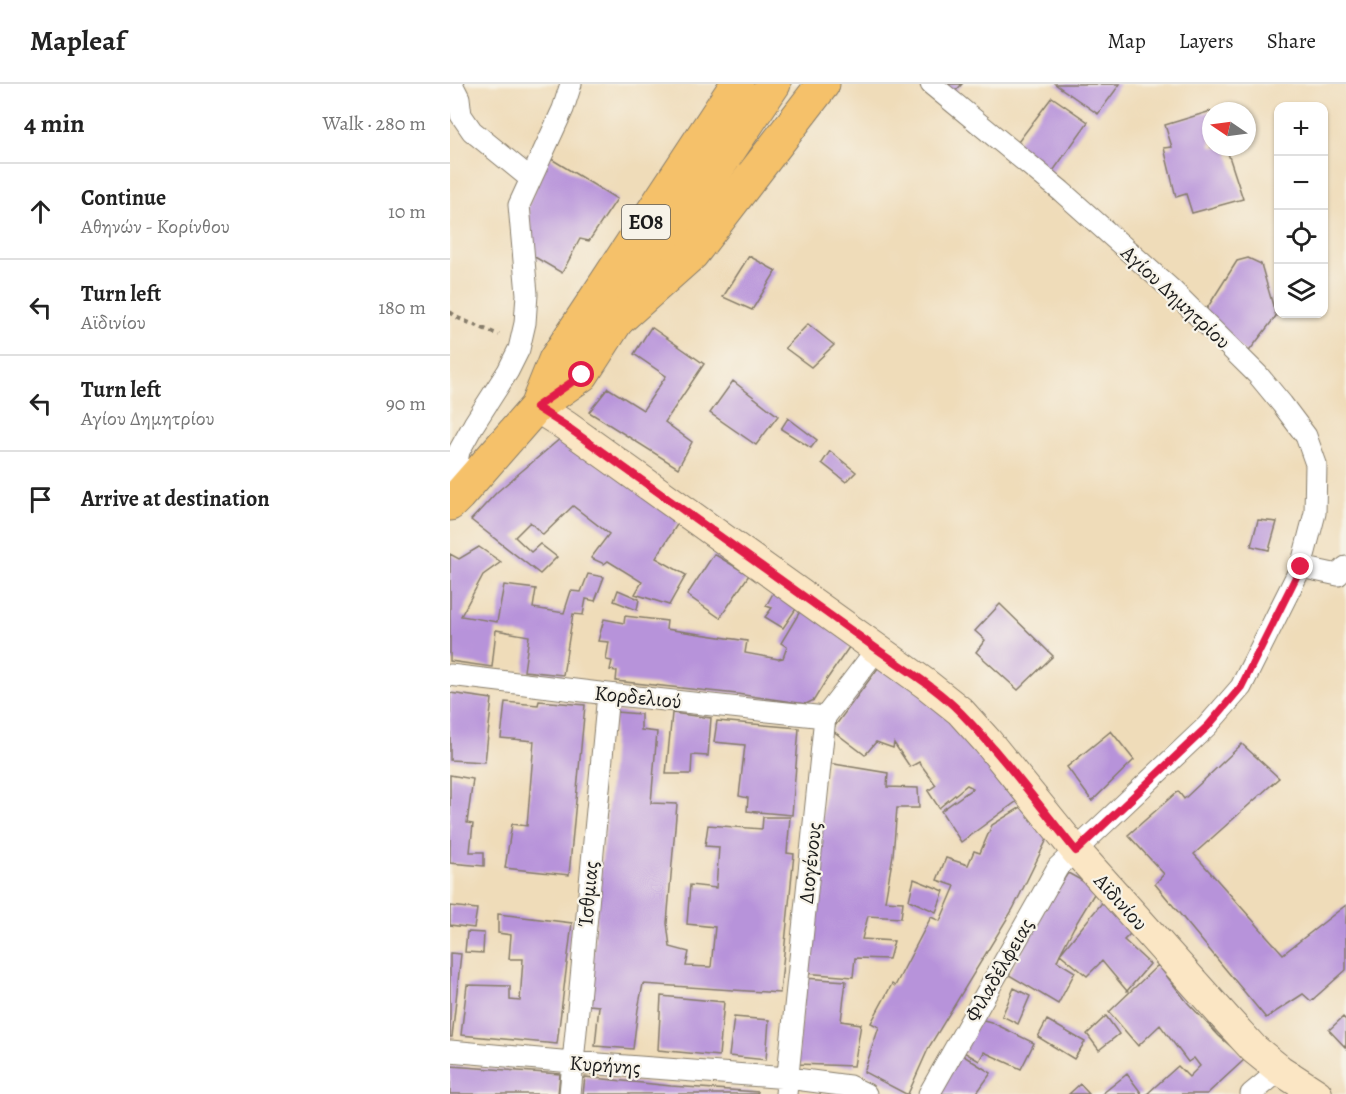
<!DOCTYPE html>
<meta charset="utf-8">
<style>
body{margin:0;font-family:Alegreya,serif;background:#f6f6f6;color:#222}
.controls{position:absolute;right:18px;top:18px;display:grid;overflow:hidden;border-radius:12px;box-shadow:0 2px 4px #0004}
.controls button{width:54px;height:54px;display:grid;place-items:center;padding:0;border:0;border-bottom:2px solid #e0e0e0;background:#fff;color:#222;font:30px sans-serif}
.compass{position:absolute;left:752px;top:18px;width:54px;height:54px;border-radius:50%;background:#fff;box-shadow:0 2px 4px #0004;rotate:283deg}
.stop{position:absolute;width:18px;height:18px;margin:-14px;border:4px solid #e11d48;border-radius:50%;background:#fff}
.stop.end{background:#e11d48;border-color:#fff;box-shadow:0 2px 6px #0008}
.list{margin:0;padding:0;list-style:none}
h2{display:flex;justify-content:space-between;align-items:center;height:78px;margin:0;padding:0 24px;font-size:26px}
h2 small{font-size:20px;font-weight:400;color:#767676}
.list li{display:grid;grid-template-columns:39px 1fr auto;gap:18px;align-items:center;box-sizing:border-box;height:96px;padding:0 24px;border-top:2px solid #e0e0e0}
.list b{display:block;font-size:22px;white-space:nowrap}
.list p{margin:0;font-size:20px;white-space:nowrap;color:#767676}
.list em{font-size:20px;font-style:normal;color:#767676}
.icon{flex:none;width:33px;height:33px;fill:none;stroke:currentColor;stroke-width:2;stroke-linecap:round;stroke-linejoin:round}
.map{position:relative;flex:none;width:896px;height:1010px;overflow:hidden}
header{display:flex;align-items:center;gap:36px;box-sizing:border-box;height:84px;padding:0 30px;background:#fff;border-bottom:2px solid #e0e0e0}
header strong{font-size:28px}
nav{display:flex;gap:33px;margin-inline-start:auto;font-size:21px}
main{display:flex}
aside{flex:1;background:#fff}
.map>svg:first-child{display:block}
</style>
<header>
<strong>Mapleaf</strong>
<nav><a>Map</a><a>Layers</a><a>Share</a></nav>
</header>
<main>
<aside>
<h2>4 min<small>Walk · 280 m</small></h2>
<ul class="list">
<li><svg class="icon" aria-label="ahead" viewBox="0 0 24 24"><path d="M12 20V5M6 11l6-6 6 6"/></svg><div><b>Continue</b><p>Αθηνών - Κορίνθου</p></div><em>10 m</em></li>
<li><svg class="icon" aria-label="left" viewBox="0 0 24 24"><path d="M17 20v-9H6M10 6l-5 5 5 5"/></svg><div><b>Turn left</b><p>Αϊδινίου</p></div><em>180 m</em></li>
<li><svg class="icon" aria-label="left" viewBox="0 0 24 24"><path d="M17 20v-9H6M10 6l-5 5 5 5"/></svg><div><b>Turn left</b><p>Αγίου Δημητρίου</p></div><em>90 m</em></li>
<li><svg class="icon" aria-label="arrive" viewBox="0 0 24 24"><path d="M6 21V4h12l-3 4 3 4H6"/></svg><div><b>Arrive at destination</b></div></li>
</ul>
</aside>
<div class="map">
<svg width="896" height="1010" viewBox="0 0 896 1010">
<rect width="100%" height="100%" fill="#f7f3e8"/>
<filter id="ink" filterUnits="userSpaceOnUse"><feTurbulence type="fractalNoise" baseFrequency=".0167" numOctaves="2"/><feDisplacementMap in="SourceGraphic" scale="12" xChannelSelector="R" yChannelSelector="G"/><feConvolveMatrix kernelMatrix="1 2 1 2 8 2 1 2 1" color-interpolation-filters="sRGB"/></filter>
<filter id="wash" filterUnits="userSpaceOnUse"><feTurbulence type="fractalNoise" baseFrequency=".008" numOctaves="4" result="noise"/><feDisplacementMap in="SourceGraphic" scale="24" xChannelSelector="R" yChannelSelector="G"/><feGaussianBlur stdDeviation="1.35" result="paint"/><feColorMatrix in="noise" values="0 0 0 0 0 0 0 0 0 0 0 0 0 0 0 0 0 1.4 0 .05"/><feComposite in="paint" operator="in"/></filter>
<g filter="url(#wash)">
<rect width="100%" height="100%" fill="#efdcb9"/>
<g id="blocks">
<path fill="#b793da" d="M490,0H512L503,10Z
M605,0H670L648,30Z
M602,13L638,38L601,90L565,62Z
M761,27V63H776L793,115L742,129L736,110L726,113L714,64L722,63L715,41Z
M98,73L167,115L139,157L130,155L112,189L83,172L78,122Z
M299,172L326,187L302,226L273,213Z
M798,174L811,180L826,232L797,270L754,229L787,177Z
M358,240L384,261L361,283L335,264Z
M201,243L254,280L215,338L242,358L228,384L139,328L158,304L193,326L216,292L184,270Z
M283,297L328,332L306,361L260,329Z
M338,334L367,356L361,364L331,345Z
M111,354L230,436L206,474L236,491L219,521L185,510L192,498L158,477L154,480L141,474L159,450L123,422L93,451L80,438L65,453L81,468L90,460L107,473L90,490L21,436L47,408Z
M380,367L406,388L396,398L372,379Z
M808,436L827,438L819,466L801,462Z
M29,463L51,478L33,491L11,532L47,538L54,501L86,505L83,524L114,529L121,507L131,508L138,490L154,493L145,517L136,515L133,531L123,530L113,591L74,587L79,552L46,546L42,583L0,577V470L9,475Z
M264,470L299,491L270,534L237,511Z
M326,504L350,519L333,544L315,533L322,524L316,522Z
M168,506L189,515L187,526L164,517Z
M550,520L603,572L568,606L526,568L535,556L525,547Z
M352,524L404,556L375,598L364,616L356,620L287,610L166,597L167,587L160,586L162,577L156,576L159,558L148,557L154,535L174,539L175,532L217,537L216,545L297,557L295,569L328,575L333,574L337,563L331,559Z
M434,576L468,600L574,712L511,758L491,727L523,704L517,701L489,724L478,707L486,701L469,678L460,683L444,659L443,664L426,658L415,671L382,646Z
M0,609L42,615L35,678L0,676Z
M89,617L135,621L119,791L55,784L62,740L77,742L84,657L51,654L55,618L88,621Z
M165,628L191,630V646L207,648L201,719L227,720L217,839L220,863L239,868L236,882L261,883L265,843L237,840L240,801L266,804L269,763L255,762L258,741L312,745L313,733H340L337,769L344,770L330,909L193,900L188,925L183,965L145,962L149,922L139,921L150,793L159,714Z
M222,629L261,634L258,672L242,671L241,690H216Z
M267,637L349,644L342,731L297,727L298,714L289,712L295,661L264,658Z
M661,647L684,676L642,717L617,683Z
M792,660L829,694L744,770L833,870L896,821V886L861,917L853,910L816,934L705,800L714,790L678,751L728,707L734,715Z
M378,679L438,689L437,703L468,704L469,724H447L443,771L435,817L453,818L451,834L418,832L412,855L444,857L439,875L405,874L403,893L354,889Z
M0,691L23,695L17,739L23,740L20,768H34V782L0,779Z
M576,720L600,749L563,825L479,963L458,1010H456L414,988L429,943L421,939L442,900L445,902L481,833L490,837L505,802L487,796L496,774L518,781L524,767L530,769L542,741Z
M618,789L647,805L624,843L610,870L655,815L685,845L674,856L700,880L677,907L652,877L637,892L610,870L607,877L625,888L608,920L559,891L592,828Z
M464,795L494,807L486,828L459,816Z
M0,822L27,825L24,844L0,841Z
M48,830L122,839L107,960L11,951L17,901L60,902V916L70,917L73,875H59L61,851L48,849Z
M17,848L34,849L33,869L15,868Z
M0,869L11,870L2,953H0Z
M708,881L737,918L769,952L795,975L757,1010H697L728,982L739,993L750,982L744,974L738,978L710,941L688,962L659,928Z
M354,894L396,897L391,937L411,940L404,982L347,980Z
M564,904L580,912L568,940L552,932Z
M211,912L274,918L269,972L208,966Z
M656,932L669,950L649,966L637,950Z
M284,933L319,936L316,976L279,972Z
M893,933L896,936V964L879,946Z
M530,935L541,938L584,959L571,985L534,968L529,977L512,967Z
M597,936L635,958L624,975L588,953Z
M509,969L541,989L526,1010H486Z
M0,982L110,990L108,1010H0Z
M677,990L692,1010H652Z
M135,993L221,1002L308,1008L307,1010H133Z
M630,1000L639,1010H619Z"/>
</g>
</g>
<g filter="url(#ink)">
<use href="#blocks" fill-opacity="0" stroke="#867c6a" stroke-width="1.5"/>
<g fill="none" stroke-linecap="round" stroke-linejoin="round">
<g stroke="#867c6a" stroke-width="23">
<path id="street" d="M2,0L9,14L11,31L22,47L81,95
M481,0L611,107L721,205L808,291L832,320L856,352L866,380L865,429L851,483
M9,411L6,384L9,367L24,340L58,287L69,265L75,239L77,210L69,121L113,25L121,0
M0,591L158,610L375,633
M0,967L122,978L338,994L399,1002L416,1010
M120,1010L158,610
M336,1010L375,633L427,565
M479,1010L608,783L757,642L791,603L851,483L888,491L896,483
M801,1010L830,986"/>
</g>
<g stroke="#867c6a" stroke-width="32">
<path id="secondary" d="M86,323L116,342L476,600L510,627L537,657L626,767L780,939L804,965L830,986L867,1010"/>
</g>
<g stroke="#867c6a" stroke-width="35">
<path id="primary" d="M86,323L105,276L287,0
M0,420L9,411L86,323L132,291L221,153L324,0"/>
</g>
<g stroke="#867c6a" stroke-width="35">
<path id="highway" d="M169,235L242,170L373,0"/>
</g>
<path stroke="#867c6a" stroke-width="4" stroke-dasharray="4.5 4.5" stroke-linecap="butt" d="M0,228L8,234L49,251"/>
<use href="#street" stroke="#fff" stroke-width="21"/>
<use href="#secondary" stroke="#fbe6c4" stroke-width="30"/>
<use href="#primary" stroke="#f5c16b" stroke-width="33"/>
<use href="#highway" stroke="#f5c16b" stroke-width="33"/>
</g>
</g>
<g fill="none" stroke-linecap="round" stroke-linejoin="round" filter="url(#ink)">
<path stroke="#e11d48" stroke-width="8" d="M132,291L86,323L116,342L427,565C455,585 487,604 511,629C553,672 589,721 626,767L758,642L791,603L851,483"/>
</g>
<g text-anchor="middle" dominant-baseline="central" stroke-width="4.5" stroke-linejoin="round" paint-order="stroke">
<rect fill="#f7f3e8" stroke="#5e5c59" stroke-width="1.5" x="172" y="121" width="48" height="34" rx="4.5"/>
<g font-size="20" font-weight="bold" fill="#1c1c1c">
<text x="196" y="138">ΕΟ8</text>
</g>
<g font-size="21" fill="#1c1c1c" stroke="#f7f3e8">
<text transform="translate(726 213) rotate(43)">Αγίου Δημητρίου</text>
<text transform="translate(188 613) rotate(6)">Κορδελιού</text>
<text transform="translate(360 779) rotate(-84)">Διογένους</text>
<text transform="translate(138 810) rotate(-85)">Ίσθμιας</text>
<text transform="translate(671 818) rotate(48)">Αϊδινίου</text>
<text transform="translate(549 886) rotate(-60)">Φιλαδέλφειας</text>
<text transform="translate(155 981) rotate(4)">Κυρήνης</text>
</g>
</g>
</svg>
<div class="controls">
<button>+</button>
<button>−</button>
<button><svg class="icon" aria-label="locate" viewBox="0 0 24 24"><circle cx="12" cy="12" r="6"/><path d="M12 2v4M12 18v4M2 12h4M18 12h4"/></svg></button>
<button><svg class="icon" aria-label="layers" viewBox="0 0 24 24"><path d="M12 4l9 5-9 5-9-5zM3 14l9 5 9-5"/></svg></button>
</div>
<svg class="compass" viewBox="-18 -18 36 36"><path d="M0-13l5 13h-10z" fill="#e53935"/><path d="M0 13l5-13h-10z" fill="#767676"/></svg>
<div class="stop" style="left:132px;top:291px"></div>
<div class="stop end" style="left:851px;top:483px"></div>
</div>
</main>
